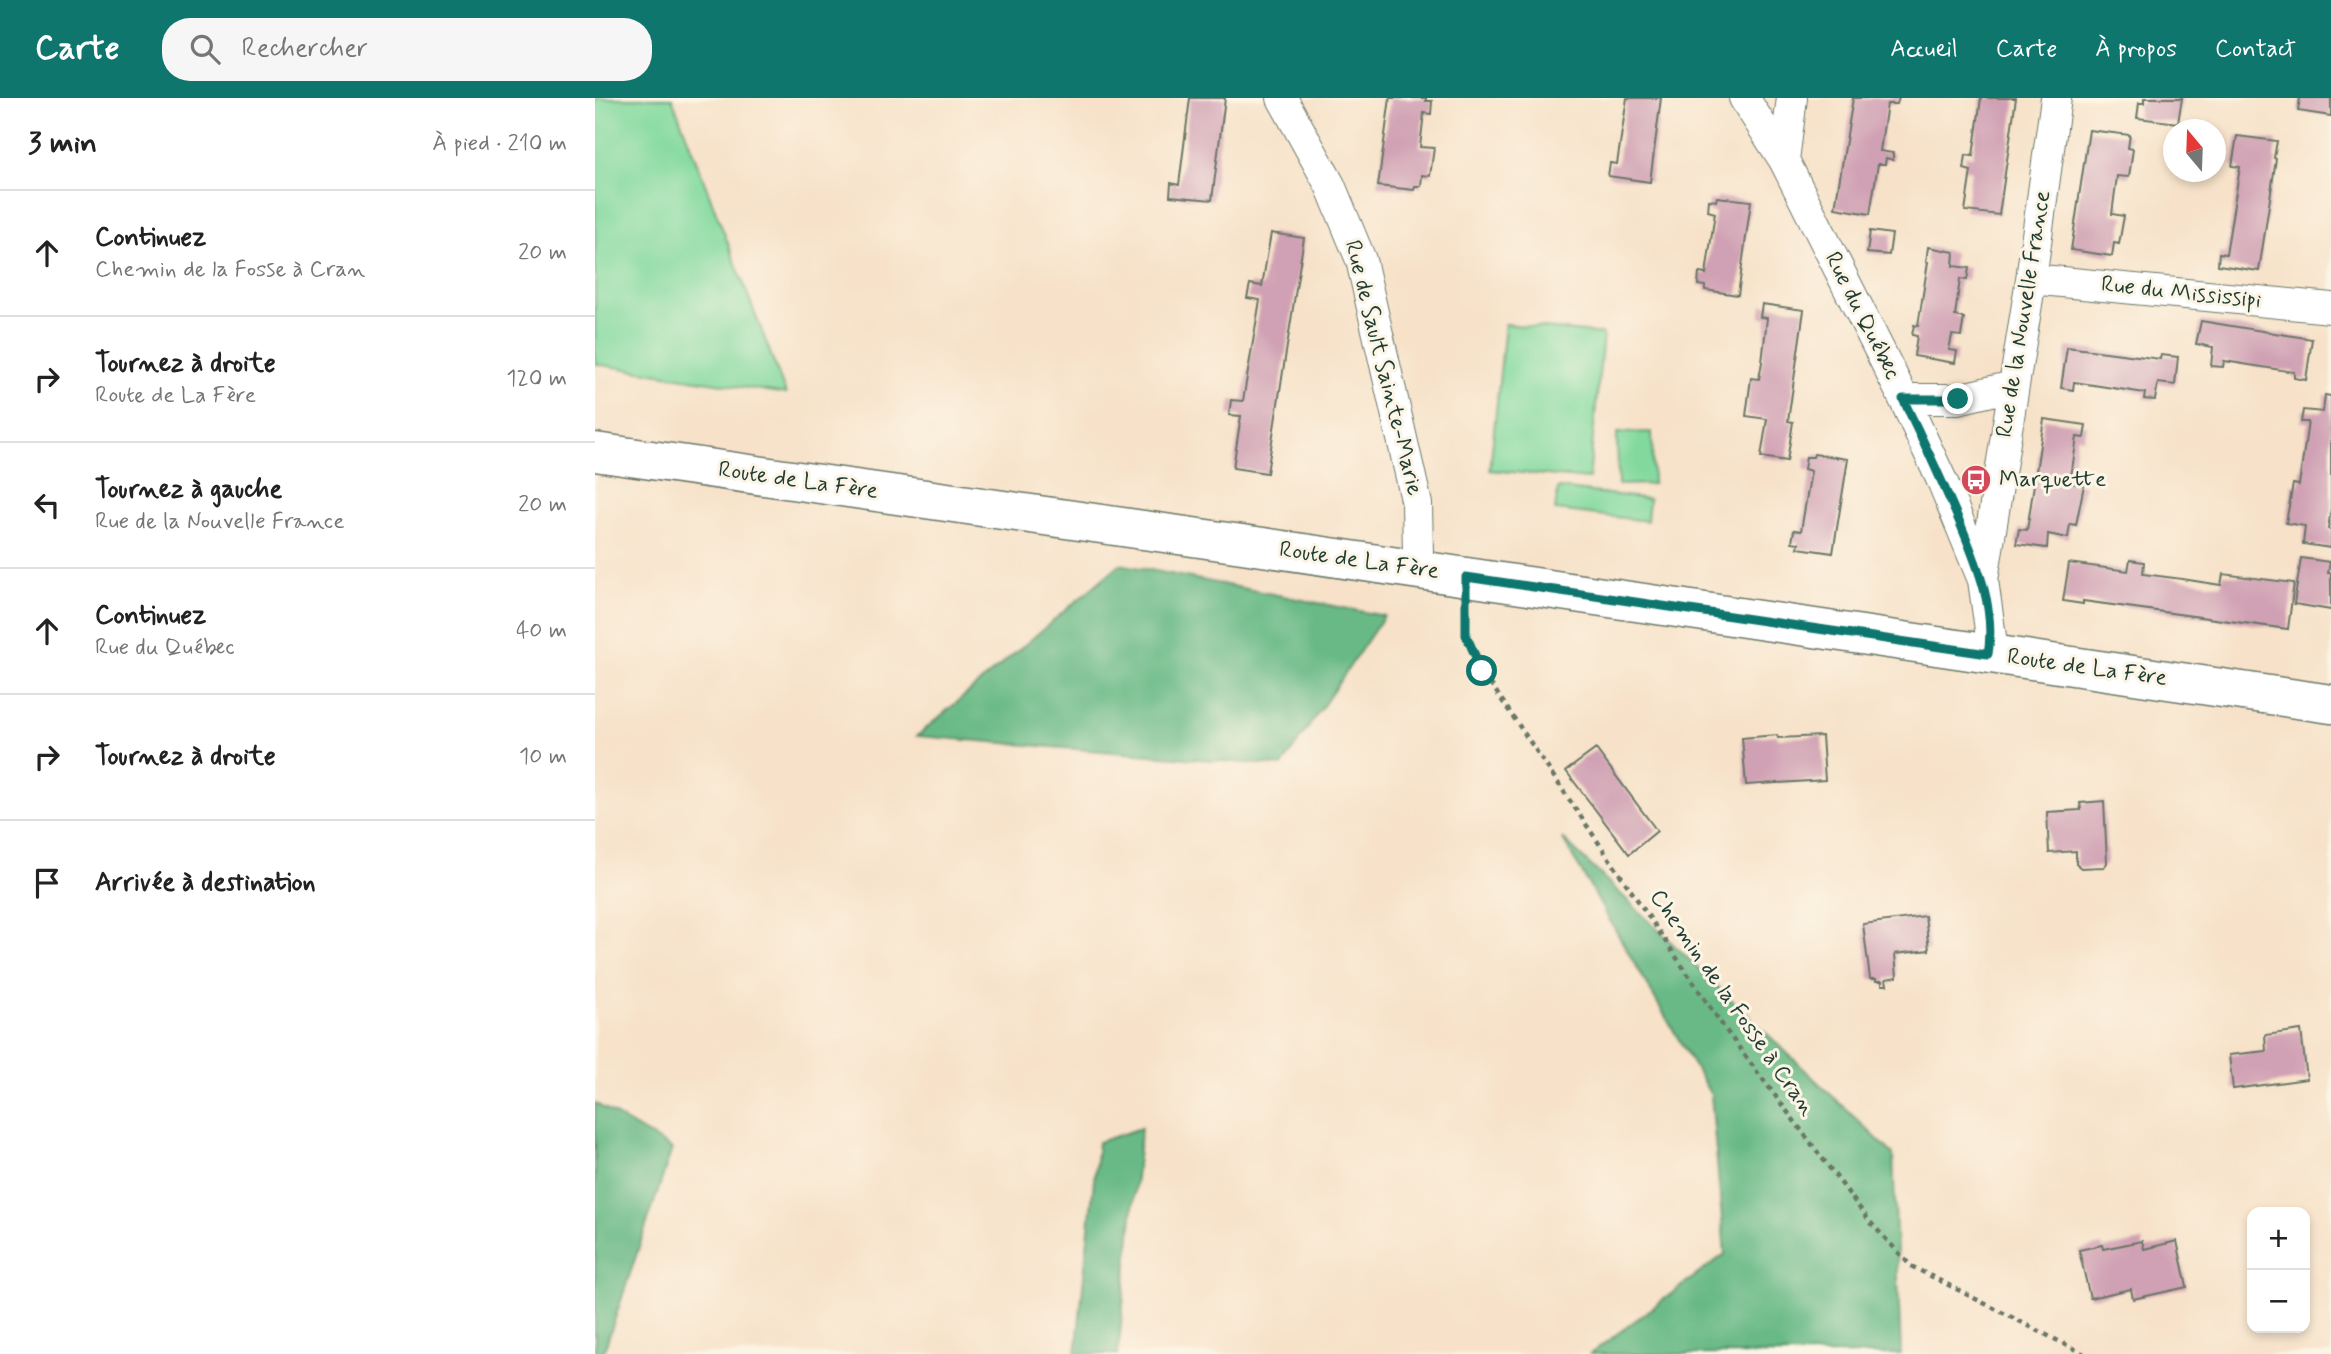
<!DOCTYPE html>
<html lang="fr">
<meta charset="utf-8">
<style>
body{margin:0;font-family:Mynerve,sans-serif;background:#f6f6f6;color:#222}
.controls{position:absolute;right:21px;bottom:21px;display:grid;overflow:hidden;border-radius:14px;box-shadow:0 4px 10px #0003}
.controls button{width:63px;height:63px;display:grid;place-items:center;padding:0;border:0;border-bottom:2px solid #e0e0e0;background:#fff;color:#222;font:35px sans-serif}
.compass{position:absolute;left:1568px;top:21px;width:63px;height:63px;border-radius:50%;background:#fff;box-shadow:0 4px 10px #0003;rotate:341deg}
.stop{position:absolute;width:21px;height:21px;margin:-16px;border:5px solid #0f766e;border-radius:50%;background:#fff}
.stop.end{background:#0f766e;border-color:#fff;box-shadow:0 2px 7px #0008}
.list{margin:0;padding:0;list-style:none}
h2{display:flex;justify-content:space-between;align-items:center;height:91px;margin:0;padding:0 28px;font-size:30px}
h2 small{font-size:23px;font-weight:400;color:#767676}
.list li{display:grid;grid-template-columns:46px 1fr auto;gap:21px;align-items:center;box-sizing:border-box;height:126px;padding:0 28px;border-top:2px solid #e0e0e0}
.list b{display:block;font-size:26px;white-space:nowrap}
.list p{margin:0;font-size:23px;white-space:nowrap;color:#767676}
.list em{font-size:23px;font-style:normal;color:#767676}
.icon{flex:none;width:38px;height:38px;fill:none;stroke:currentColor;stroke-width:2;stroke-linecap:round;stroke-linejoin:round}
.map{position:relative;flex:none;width:1736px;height:1256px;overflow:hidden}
header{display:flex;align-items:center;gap:42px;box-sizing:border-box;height:98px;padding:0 35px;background:#0f766e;color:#fff}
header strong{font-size:33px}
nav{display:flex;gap:38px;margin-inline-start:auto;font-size:24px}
.search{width:490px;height:63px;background:#f6f6f6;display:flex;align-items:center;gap:18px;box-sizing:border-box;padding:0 24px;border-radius:28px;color:#767676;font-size:26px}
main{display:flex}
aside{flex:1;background:#fff}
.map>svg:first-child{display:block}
</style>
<header>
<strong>Carte</strong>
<div class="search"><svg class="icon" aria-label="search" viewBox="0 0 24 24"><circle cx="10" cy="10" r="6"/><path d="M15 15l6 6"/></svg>Rechercher</div>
<nav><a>Accueil</a><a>Carte</a><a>À propos</a><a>Contact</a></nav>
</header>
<main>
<aside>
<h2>3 min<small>À pied · 210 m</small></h2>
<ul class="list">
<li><svg class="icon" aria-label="ahead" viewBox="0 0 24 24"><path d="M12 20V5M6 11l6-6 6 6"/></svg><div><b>Continuez</b><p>Chemin de la Fosse à Cran</p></div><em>20 m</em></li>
<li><svg class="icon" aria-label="right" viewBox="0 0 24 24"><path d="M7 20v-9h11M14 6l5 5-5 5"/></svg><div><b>Tournez à droite</b><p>Route de La Fère</p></div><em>120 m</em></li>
<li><svg class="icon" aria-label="left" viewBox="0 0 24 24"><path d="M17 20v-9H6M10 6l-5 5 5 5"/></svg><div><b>Tournez à gauche</b><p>Rue de la Nouvelle France</p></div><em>20 m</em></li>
<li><svg class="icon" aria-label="ahead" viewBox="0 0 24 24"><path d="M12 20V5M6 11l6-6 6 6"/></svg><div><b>Continuez</b><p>Rue du Québec</p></div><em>40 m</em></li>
<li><svg class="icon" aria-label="right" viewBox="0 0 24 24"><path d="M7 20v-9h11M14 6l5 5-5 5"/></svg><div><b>Tournez à droite</b></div><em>10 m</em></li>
<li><svg class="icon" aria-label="arrive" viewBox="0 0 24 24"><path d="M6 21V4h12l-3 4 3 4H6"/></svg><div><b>Arrivée à destination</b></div></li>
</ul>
</aside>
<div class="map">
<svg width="1736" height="1256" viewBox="0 0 1736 1256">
<rect width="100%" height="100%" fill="#fcf5e5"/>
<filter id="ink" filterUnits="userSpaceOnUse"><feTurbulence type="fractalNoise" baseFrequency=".0143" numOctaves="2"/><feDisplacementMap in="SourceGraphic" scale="14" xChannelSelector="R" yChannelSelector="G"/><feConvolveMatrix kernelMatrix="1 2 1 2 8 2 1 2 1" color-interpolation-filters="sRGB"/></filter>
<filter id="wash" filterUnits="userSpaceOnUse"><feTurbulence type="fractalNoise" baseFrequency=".00686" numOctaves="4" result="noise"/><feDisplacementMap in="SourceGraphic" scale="28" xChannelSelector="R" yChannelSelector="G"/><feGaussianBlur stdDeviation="1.57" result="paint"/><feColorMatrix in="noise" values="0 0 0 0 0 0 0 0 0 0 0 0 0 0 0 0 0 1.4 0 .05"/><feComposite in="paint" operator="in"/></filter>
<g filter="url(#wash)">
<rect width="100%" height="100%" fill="#f7e2c9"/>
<path fill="#81d99e" stroke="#508b69" stroke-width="2" d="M0,0H77L191,296L0,266Z
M910,226L1008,236L994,381L895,372Z
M1057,334L1058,386L1023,387L1022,335Z
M963,390L1054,401L1052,423L960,412Z"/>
<path fill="#68b985" stroke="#447b5c" stroke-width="2" d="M525,466L789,518L687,668L322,638Z
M967,740L1298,1056L1306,1256H995L1130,1156L1116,997Z
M0,1005L77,1051L8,1256H0Z
M546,1030L523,1256H481L503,1044Z"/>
<g id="blocks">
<path fill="#d0a1b4" d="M595,0H630L617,102L575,98L576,85L584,87Z
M795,0H831V3H837L836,16L829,15L825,49L839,50L835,78L827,77L826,88H820L819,92L783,88Z
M1032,0H1066L1055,84L1013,78L1015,65L1022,66Z
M1258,0H1304L1302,6H1292L1285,53L1298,55V62L1291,60L1290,66H1283L1275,116L1240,110Z
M1386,0H1421L1404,117L1370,113L1376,73L1369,71L1371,57L1378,58Z
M1549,0H1587L1583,25L1542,20L1544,5H1549Z
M1705,0H1736V18L1703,13Z
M1494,32L1535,37L1533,50L1538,51L1534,79L1522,78L1517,116L1529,118L1524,146L1519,145L1517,158L1476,152Z
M1642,38L1682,43L1679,60L1681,61L1664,173L1623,167L1624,155L1631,156L1645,69L1637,68Z
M1122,99L1156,103L1143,197L1110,192V188L1103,187L1104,175L1111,176L1120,115L1113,113L1114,102L1121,103Z
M1275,133L1297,136L1294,157L1272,155Z
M676,135L709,140L672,375L638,370L646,318L634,317L636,302L648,303L665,202L652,200L655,186L667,188Z
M1333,149L1359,154L1358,168L1374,170L1372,182L1365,181L1360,218L1369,220L1366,238L1357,237L1354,252L1362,253L1360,265L1319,258L1322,238L1317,237L1319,227L1323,228L1333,164H1331Z
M1167,206L1209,212L1193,323L1198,324L1192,363L1166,359L1172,321L1151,318L1156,280L1164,281L1167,264L1172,220L1165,219Z
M1606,223L1717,241L1711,282L1699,280V274L1629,263L1628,269L1616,268L1618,249L1601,246Z
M1472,249L1565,261L1566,257L1583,259L1580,287L1563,285L1560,302L1549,301L1550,295L1479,284L1478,292L1466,290Z
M1730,297L1736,298V411L1733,431L1736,432V450L1708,446L1710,428L1691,425L1698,386L1704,387L1713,324H1706L1708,312L1728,314Z
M1449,321L1491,327L1489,340L1482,339L1475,385L1489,387L1481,427L1475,426L1473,440L1453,436L1452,450L1421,446L1424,431L1432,432Z
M1219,356L1253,361L1238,455L1203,450L1204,445L1197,444L1199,432L1206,433L1216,373L1209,371L1211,359H1218Z
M1706,460L1735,464L1733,475H1736V512L1699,506Z
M1535,462L1549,464L1548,476L1587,481L1626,487L1628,476L1699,485L1693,531L1488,503V506L1468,503L1474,465L1533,473Z
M1182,637L1183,640L1227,638L1230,682L1151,687L1147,640Z
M1001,651L1062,733L1034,756L971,673Z
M1509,703L1512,765L1509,769L1486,770L1481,766V753L1454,755L1452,714L1486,712L1485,705Z
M1330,818L1334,852L1300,856L1302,879L1291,881L1292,887H1287V883H1281V881H1275L1268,826Z
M1706,932L1712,981L1638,991L1634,957L1671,953L1670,937Z
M1547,1143L1549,1151L1582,1143L1592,1189L1538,1201L1536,1191L1495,1200L1484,1152L1507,1147L1508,1151Z"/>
</g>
</g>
<g filter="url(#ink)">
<use href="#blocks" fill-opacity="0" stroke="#6b7768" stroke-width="2"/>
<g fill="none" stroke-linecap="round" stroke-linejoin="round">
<g stroke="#6b7768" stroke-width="32">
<path id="street" d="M687,0L735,87L766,162L822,406L823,456L821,472
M1149,0L1189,62L1309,301L1348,385L1388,482
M1189,62L1197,0
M1436,181L1736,210
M1309,301H1363L1418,288
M1393,556L1396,539L1388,482L1436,181L1461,0"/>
</g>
<g stroke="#6b7768" stroke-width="41">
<path id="secondary" d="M0,354L654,447L1736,606"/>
</g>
<path stroke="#6b7768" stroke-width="4.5" stroke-dasharray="5 5" stroke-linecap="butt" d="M871,511V537L887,573L1130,931L1276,1125L1316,1168L1489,1256"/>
<use href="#street" stroke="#fff" stroke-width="30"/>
<use href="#secondary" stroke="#fff" stroke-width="38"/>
</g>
</g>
<g fill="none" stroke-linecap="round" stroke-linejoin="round" filter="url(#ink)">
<path stroke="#0f766e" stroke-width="9" d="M887,573L871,537V479L1393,556C1401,510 1382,466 1365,425C1347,383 1328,342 1308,301H1363"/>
</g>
<defs>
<g id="bus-disc" transform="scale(1.575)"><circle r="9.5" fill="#d1495b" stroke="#fcf5e5"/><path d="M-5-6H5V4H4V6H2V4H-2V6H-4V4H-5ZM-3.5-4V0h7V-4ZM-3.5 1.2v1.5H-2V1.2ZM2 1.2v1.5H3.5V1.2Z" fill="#fff"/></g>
</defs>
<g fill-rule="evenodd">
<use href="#bus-disc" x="1381" y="382"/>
</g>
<g text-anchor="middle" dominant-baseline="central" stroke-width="6" stroke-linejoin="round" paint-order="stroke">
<g font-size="23" fill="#1f3d34" stroke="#fcf5e5">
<text transform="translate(1586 195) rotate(6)">Rue du Mississipi</text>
<text transform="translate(1429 216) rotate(-81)">Rue de la Nouvelle France</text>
<text transform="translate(1267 218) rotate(63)">Rue du Québec</text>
<text transform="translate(788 270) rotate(76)">Rue de Sault Sainte-Marie</text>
<text transform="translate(203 383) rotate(8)">Route de La Fère</text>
<text transform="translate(764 463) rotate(8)">Route de La Fère</text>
<text transform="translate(1492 570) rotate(8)">Route de La Fère</text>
<text transform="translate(1137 905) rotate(55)">Chemin de la Fosse à Cran</text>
</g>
<g font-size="23" fill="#1f3d34" stroke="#fcf5e5" text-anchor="start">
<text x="1404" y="382">Marquette</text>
</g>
</g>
</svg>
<div class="controls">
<button>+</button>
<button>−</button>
</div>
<svg class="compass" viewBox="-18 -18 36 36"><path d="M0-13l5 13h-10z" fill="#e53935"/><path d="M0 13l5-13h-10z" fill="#767676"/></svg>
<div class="stop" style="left:887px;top:573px"></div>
<div class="stop end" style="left:1363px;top:301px"></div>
</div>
</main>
